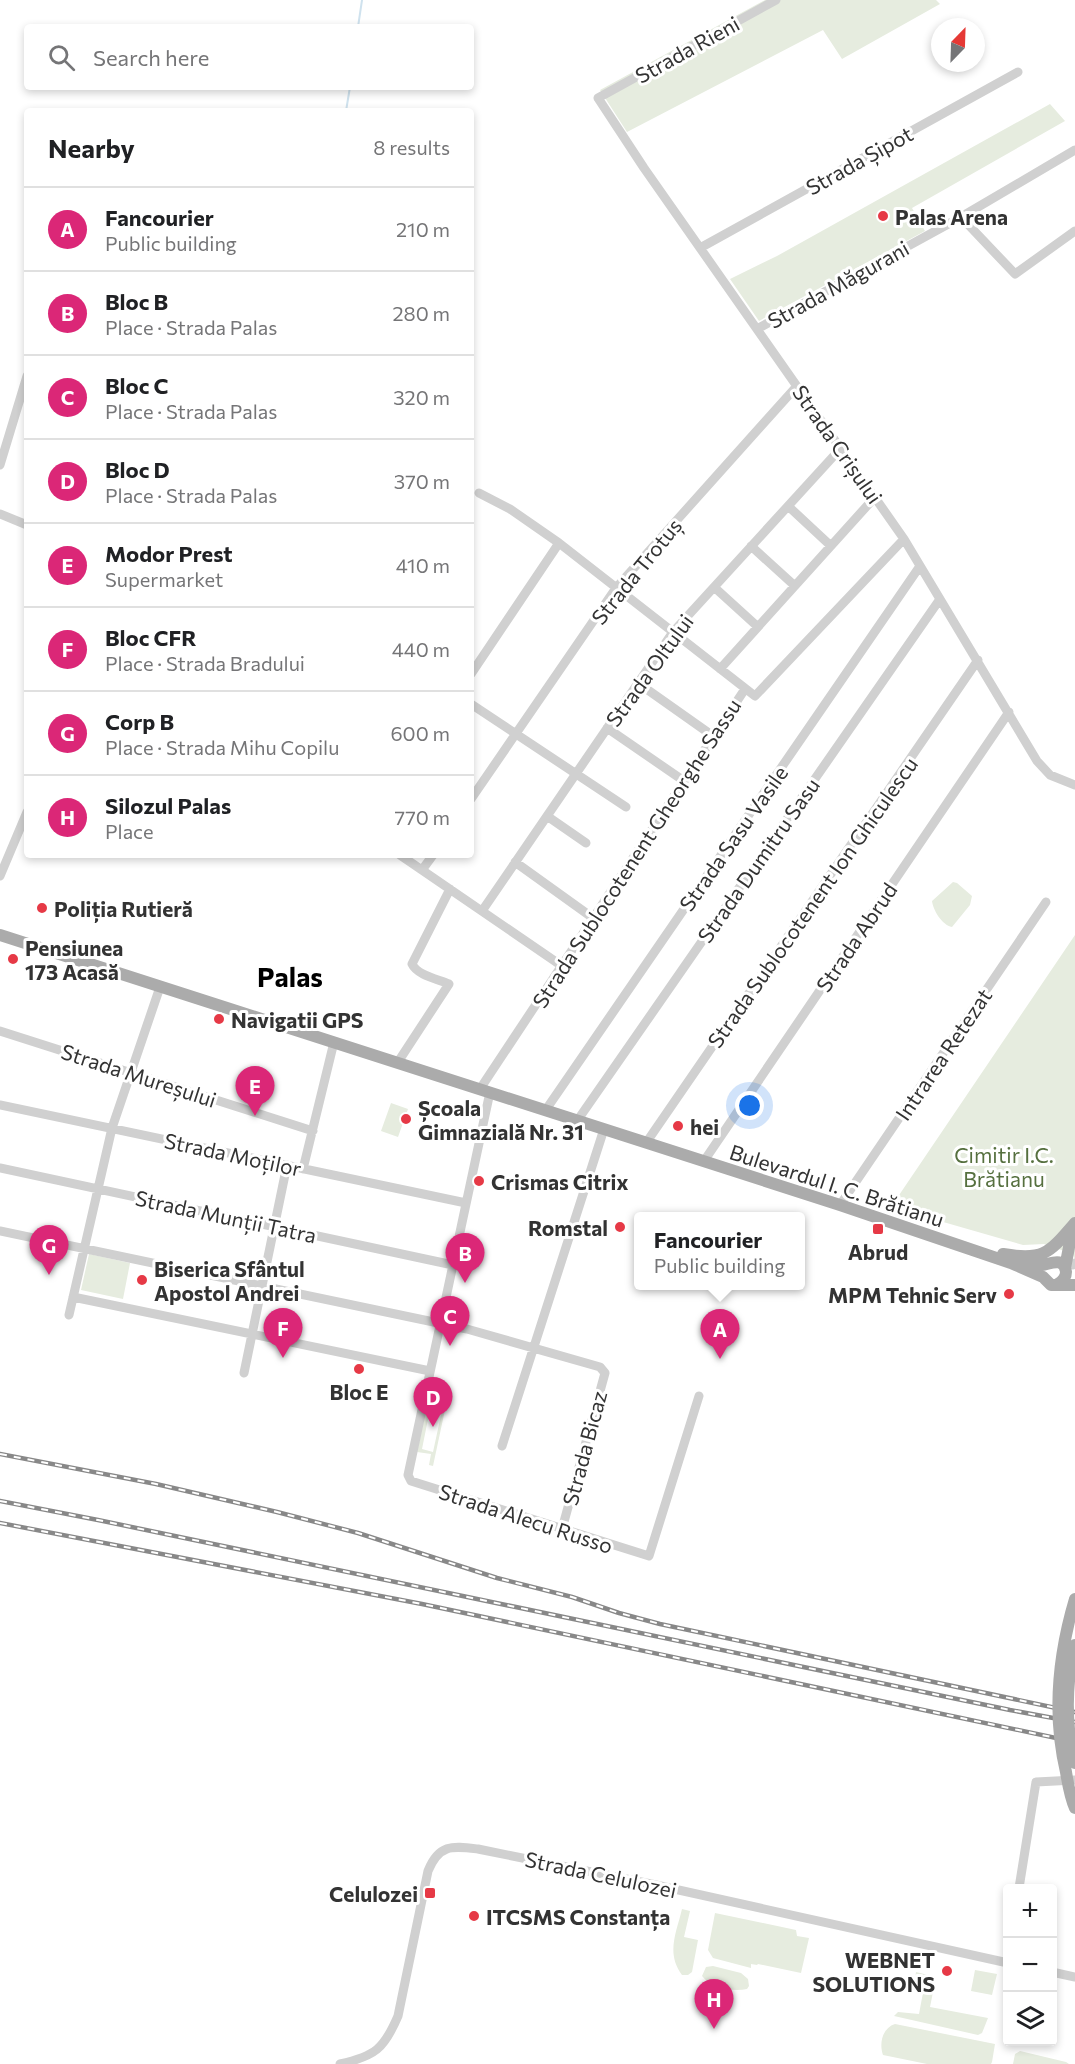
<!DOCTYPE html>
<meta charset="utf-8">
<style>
body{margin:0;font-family:Commissioner,sans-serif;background:#f6f6f6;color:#202124}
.controls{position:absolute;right:18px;bottom:18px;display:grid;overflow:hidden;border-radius:6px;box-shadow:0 3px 9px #0003}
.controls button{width:54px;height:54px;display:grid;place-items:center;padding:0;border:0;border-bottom:2px solid #e0e0e0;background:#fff;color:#202124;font:30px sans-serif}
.compass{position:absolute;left:931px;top:18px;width:54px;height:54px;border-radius:50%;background:#fff;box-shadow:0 3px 9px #0003;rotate:23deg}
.you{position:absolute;left:750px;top:1106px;width:21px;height:21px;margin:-15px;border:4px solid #fff;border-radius:50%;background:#1a73e8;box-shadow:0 0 0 9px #1a73e833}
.badge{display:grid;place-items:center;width:39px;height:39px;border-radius:50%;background:#db2777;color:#fff;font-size:20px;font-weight:700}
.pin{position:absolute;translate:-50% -50px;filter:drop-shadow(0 2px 3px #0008)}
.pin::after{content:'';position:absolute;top:32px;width:21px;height:18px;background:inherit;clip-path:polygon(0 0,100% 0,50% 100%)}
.popup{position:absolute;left:634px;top:1212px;width:171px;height:78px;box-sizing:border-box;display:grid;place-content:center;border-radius:6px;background:#fff;filter:drop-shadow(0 2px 4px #0005);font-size:20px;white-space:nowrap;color:#757577}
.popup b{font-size:22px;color:#202124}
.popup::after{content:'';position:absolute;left:50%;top:100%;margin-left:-12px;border:12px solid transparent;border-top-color:#fff}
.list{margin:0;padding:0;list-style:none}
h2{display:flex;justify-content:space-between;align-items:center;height:78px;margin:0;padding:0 24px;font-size:26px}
h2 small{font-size:20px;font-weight:400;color:#757577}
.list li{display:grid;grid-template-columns:39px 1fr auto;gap:18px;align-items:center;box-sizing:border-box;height:84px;padding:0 24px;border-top:2px solid #e0e0e0}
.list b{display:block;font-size:22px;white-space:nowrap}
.list p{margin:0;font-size:20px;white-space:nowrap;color:#757577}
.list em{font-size:20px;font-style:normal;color:#757577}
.icon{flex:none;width:33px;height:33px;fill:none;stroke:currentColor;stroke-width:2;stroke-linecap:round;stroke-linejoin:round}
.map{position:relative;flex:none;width:1075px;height:2064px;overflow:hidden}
.search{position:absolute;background:#fff;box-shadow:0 3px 9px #0003;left:24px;top:24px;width:450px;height:66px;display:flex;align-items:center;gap:15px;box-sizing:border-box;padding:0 21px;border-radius:6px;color:#757577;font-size:22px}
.panel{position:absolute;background:#fff;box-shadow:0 3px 9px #0003;left:24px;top:108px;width:450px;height:750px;border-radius:6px}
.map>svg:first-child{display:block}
</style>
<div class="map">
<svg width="1075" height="2064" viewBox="0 0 1075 2064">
<rect width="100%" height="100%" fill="#fff"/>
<path fill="#e6ecdf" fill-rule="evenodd" d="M765,0H936L940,4L842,59L823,30L627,132L600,90Z
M1050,104L1065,121L912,208L925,231L759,321L730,279L777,256Z
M953,882L957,883L972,896L970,905L952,927C942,925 933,910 932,901Z
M1075,935V1260L1073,1254L1044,1244L1023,1245L891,1207Z
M391,1103L408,1109L398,1137L381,1131Z
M89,1254L130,1263L123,1299L81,1290Z
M431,1387L449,1391L433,1466L429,1465L431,1454L417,1452ZM434,1389L446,1392L433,1452L422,1449Z
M682,1909L690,1911L684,1937L698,1940L692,1972L688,1975H682C666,1953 676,1934 682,1909Z
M715,1913L796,1930L797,1936L809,1938L801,1973L758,1964L757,1965L751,1964V1968L713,1958L708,1950Z
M713,1966L741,1973L748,1979L749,1986L747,1989C733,1992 711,1988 702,1976L706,1967Z
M975,1970L997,1974L992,1995L971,1991Z
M916,1972L936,1977L930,2007L988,2018L982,2033L978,2035L894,2016L898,2012L919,2014L925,1982L915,1979Z
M895,2024L995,2044L992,2062L991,2064H927L883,2055C879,2044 882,2028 895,2024Z
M1020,2051L1066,2062L1069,2064H1013L1015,2054Z"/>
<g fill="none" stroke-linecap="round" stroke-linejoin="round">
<path stroke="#cfe2ee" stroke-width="2" d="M358,27L362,0
M346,111L350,87"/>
<path stroke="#d0d0d0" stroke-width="9" d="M776,0L598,98L644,168L904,539L1037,761L1050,775L1075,785
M961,217L1015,274L1075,231
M700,248L1018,72
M757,329L961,217L1075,150
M0,465L27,376
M479,493L510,509L559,543L755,696L904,539
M788,506L831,546
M0,514L27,525
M751,546L795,586
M714,587L758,627
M720,669L875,497
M471,674L559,543
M638,683L713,736
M471,704L626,807
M607,728L684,781
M471,799L616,588L797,386
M547,816L586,843
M400,855L562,966
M515,862L593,918
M422,870L433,855
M0,876L27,812
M482,911L673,632L841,448
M0,1031L313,1131
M398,1062L449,984C437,979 417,975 412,964L450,889
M480,1089L745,689
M490,1092L408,1475L411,1481L649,1556L699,1396
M0,1105L466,1203
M545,1111L920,566
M577,1121L940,599
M646,1143L978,660
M704,1161L1009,712
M0,1168L453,1265
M303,1169L334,1042
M840,1205L1046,902
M0,1231L467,1329L600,1367L605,1373L562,1529
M1073,1265L1075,1263
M73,1297L430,1371
M69,1315L112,1128L160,987
M244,1373L287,1165
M502,1446L604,1129
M1019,1888L1036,1782L1075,1780
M1052,1972L1075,1977
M340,2064C375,2056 384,2049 398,2016L428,1871C439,1844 452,1846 478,1849L656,1885L1008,1963"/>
<path stroke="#ababab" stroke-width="12" d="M0,935L840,1205L1011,1263L1043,1277L1051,1285H1075
M1003,1254C1044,1261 1049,1253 1075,1223
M1021,1264C1028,1264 1035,1266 1042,1265C1050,1264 1064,1256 1066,1272C1066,1278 1063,1281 1058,1284
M1065,1268L1070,1242L1075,1229"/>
<g stroke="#888" stroke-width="4.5">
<path id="rail" d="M0,1454L156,1484L277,1512L358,1533L497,1578L572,1597L619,1613L660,1624L1075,1712
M0,1501L98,1520L1010,1710L1075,1722
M0,1523L422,1604L1075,1742"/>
</g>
<use href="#rail" stroke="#fff" stroke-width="2" stroke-dasharray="7" stroke-linecap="butt"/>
<path stroke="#ababab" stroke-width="12" d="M1075,1599C1058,1656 1052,1713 1066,1772C1068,1784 1070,1797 1075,1808
M1075,1645C1066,1682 1065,1725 1075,1763"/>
</g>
<g fill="#e63946" stroke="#fff" stroke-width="2">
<circle cx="883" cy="216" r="6"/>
<circle cx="42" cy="908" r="6"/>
<circle cx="13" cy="959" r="6"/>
<circle cx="219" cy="1019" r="6"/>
<circle cx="406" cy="1119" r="6"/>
<circle cx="678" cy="1126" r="6"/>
<circle cx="479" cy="1181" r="6"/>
<circle cx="620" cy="1227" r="6"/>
<rect x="872" y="1223" width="12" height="12" rx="3"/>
<circle cx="142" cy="1280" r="6"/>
<circle cx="1009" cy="1294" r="6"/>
<circle cx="359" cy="1369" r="6"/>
<rect x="424" y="1887" width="12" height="12" rx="3"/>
<circle cx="474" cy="1916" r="6"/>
<circle cx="947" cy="1971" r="6"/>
</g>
<g text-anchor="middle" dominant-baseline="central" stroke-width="6" stroke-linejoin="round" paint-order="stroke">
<g font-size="21" fill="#333" stroke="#fff">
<text transform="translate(687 49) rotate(-29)">Strada Rieni</text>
<text transform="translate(859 160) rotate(-29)">Strada Șipot</text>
<text transform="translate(838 284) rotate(-29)">Strada Măgurani</text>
<text transform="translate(838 444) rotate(55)">Strada Crișului</text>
<text transform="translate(636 571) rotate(-51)">Strada Trotuș</text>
<text transform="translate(649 670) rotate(-54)">Strada Oltului</text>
<text transform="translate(733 838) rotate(-55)">Strada Sasu Vasile</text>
<text transform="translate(636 853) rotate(-57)">Strada Sublocotenent Gheorghe Sassu</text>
<text transform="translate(758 860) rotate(-55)">Strada Dumitru Sasu</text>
<text transform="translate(812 902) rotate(-55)">Strada Sublocotenent Ion Ghiculescu</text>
<text transform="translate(856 937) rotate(-56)">Strada Abrud</text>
<text transform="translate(943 1054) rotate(-56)">Intrarea Retezat</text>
<text transform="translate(139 1075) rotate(18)">Strada Mureșului</text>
<text transform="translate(233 1154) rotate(12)">Strada Moților</text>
<text transform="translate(837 1185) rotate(18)">Bulevardul I. C. Brătianu</text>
<text transform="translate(226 1216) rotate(12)">Strada Munții Tatra</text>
<text transform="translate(584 1448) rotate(-75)">Strada Bicaz</text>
<text transform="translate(526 1518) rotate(18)">Strada Alecu Russo</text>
<text transform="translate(601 1874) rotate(12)">Strada Celulozei</text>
</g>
<g font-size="21" font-weight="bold" fill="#333" stroke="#fff" text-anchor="start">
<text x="895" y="216">Palas Arena</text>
<text x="54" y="908">Poliția Rutieră</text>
<text x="25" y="947">Pensiunea<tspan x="25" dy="24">173 Acasă</tspan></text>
<text x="231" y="1019">Navigatii GPS</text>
<text x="418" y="1107">Școala<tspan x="418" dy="24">Gimnazială Nr. 31</tspan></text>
<text x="690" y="1126">hei</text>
<text x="491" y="1181">Crismas Citrix</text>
<text x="608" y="1227" text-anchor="end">Romstal</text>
<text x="878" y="1251" text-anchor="middle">Abrud</text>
<text x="154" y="1268">Biserica Sfântul<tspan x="154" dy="24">Apostol Andrei</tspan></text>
<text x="997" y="1294" text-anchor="end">MPM Tehnic Serv</text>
<text x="359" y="1391" text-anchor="middle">Bloc E</text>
<text x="418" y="1893" text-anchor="end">Celulozei</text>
<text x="486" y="1916">ITCSMS Constanța</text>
<text x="935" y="1959" text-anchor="end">WEBNET<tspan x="935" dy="24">SOLUTIONS</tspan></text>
</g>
<g font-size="21" fill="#56703f" stroke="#fff">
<text x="1004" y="1154">Cimitir I.C.<tspan x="1004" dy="24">Brătianu</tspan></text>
</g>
<g font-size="27" font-weight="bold" fill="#000" stroke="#fff">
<text x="290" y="976">Palas</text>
</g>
</g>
</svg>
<div class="controls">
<button>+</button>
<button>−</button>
<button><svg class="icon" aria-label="layers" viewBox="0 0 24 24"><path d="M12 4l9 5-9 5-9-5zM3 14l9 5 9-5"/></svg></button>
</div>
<svg class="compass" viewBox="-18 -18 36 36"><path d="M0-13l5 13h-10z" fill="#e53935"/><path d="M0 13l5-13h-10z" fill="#757577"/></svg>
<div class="you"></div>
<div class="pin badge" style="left:720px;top:1359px">A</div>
<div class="popup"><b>Fancourier</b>Public building</div>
<div class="pin badge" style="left:465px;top:1283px">B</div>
<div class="pin badge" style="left:450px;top:1346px">C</div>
<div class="pin badge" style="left:433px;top:1427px">D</div>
<div class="pin badge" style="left:255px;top:1116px">E</div>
<div class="pin badge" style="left:283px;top:1358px">F</div>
<div class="pin badge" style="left:49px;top:1275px">G</div>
<div class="pin badge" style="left:714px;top:2029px">H</div>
<div class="search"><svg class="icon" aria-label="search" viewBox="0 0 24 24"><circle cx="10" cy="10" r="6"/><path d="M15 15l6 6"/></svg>Search here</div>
<section class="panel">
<h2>Nearby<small>8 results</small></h2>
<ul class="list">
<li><span class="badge">A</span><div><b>Fancourier</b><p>Public building</p></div><em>210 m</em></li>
<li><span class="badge">B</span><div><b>Bloc B</b><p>Place · Strada Palas</p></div><em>280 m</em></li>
<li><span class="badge">C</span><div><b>Bloc C</b><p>Place · Strada Palas</p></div><em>320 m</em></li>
<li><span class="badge">D</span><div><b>Bloc D</b><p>Place · Strada Palas</p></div><em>370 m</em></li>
<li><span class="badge">E</span><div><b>Modor Prest</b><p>Supermarket</p></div><em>410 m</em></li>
<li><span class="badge">F</span><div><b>Bloc CFR</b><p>Place · Strada Bradului</p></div><em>440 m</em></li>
<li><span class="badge">G</span><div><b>Corp B</b><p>Place · Strada Mihu Copilu</p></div><em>600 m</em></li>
<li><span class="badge">H</span><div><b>Silozul Palas</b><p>Place</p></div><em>770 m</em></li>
</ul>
</section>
</div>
